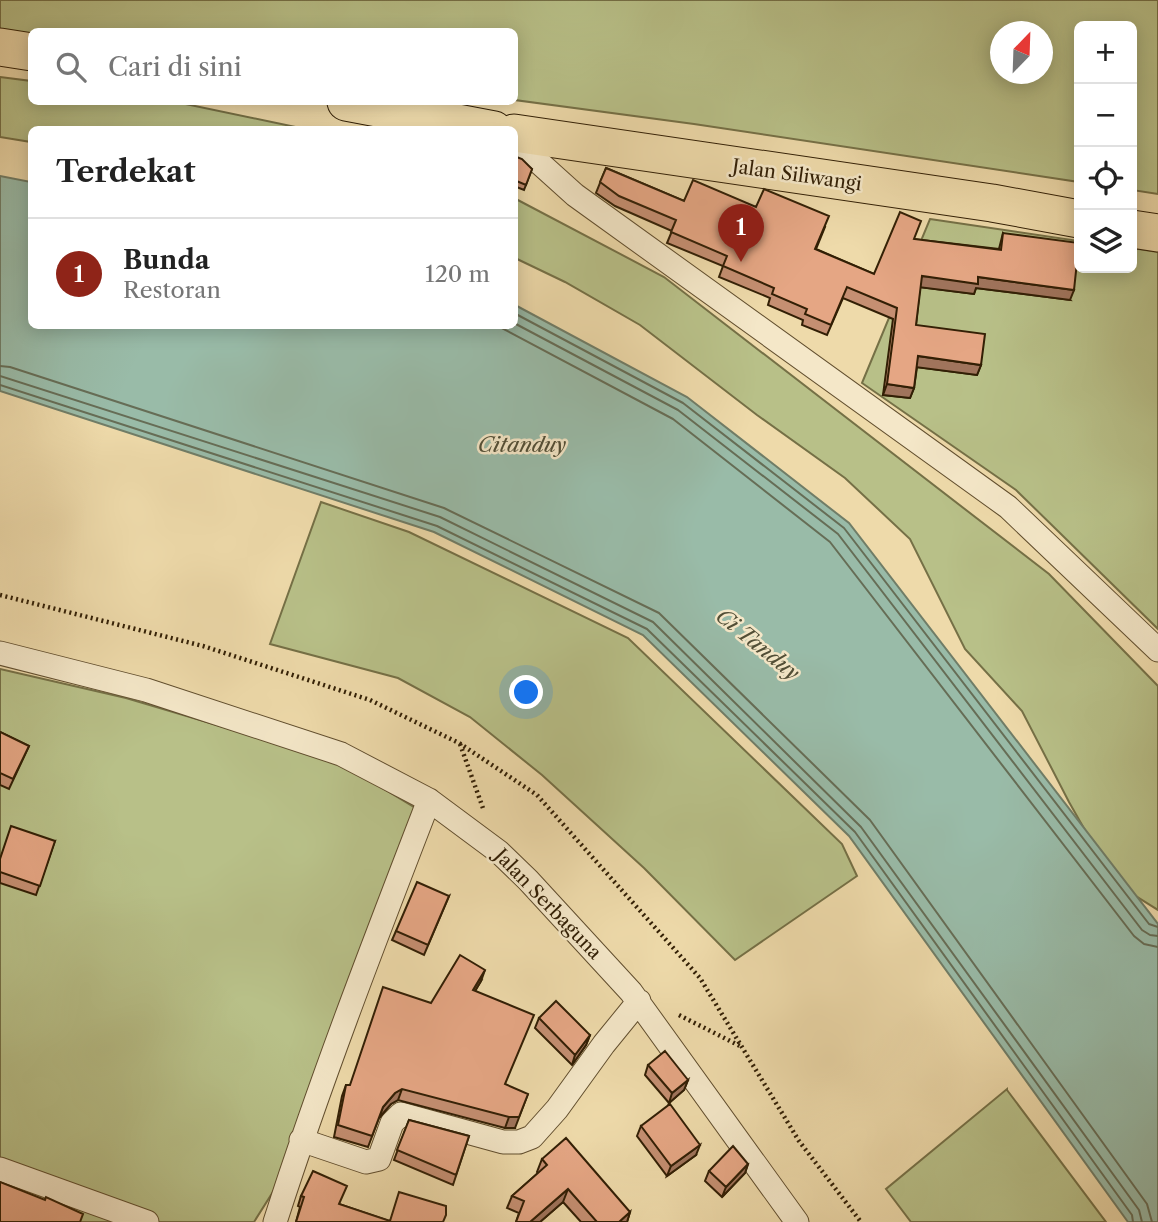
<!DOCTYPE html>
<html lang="id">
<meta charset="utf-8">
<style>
body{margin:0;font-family:"Libre Caslon Text",serif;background:#f2f2f2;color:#222}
.controls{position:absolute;right:21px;top:21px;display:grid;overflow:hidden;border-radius:10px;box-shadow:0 4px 18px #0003}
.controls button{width:63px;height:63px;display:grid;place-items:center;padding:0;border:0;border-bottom:2px solid #e0e0e0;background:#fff;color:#222;font:35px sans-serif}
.compass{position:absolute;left:990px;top:21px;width:63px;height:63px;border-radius:50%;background:#fff;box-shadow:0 4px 18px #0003;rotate:23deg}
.you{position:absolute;left:527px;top:693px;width:24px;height:24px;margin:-18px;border:5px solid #fff;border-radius:50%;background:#1a73e8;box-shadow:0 0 0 10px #1a73e833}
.badge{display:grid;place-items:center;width:46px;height:46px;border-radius:50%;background:#8f2418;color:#fff;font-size:23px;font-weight:700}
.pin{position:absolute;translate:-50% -58px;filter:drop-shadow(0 2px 4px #0008)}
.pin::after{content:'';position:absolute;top:37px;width:24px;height:21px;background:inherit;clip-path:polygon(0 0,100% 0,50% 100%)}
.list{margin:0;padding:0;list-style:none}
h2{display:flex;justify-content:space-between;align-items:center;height:91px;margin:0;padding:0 28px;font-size:30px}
h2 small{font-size:23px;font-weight:400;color:#767676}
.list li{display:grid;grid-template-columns:46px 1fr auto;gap:21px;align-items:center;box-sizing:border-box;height:112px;padding:0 28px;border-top:2px solid #e0e0e0}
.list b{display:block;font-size:26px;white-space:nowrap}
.list p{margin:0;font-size:23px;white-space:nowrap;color:#767676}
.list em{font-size:23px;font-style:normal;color:#767676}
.icon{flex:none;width:38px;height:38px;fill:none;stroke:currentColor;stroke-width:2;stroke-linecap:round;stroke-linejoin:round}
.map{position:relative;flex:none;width:1158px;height:1222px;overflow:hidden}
.search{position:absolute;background:#fff;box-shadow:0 4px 18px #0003;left:28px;top:28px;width:490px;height:77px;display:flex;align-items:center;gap:18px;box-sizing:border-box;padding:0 24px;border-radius:10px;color:#767676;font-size:26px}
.panel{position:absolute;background:#fff;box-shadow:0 4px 18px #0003;left:28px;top:126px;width:490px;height:203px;border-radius:10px}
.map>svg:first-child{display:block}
</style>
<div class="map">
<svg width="1158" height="1222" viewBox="0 0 1158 1222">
<rect width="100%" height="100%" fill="#eedaaa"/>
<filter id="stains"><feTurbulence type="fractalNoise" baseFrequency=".00286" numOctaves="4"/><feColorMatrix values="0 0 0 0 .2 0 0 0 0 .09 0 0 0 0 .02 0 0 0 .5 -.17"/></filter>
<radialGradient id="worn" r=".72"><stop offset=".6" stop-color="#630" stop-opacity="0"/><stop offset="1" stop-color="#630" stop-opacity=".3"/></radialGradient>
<path fill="#b8c088" stroke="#757046" stroke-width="2" fill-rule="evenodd" d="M0,0H1158V194L1132,190V26H1079V182L694,124L515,100L514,32H32L31,36L0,32ZM1000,32H1042V74H1000Z
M0,77L31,81L32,102H176L305,129L32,130L31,142L0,137Z
M514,198L664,277L1049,574L1158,686V910L1115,883L1069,802L1022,711L965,649L910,539L845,478L757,415L640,325L565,282L515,258Z
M930,219L1079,241V268H1132V248L1158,252V629L1016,490L862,383Z
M321,502L409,532L628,638L842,844L857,876L735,960L644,868L542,775L470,717L398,678L270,644Z
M0,669L126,698L338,761L422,812L288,1168L254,1222H0Z
M1007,1089V1090L1106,1222H911L886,1189Z"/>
<path fill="#99bba8" stroke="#707d67" stroke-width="2" d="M0,176L31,182L32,326H514L515,305L687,397L849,523L1158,924V1222H1128L849,836L643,635L434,532L0,391Z"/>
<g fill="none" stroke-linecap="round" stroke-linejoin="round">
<path stroke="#666d56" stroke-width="2" d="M514,313L683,403L844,528L1149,924L1158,927
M514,323L678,410L838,534L1142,930L1150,935L1158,936
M498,326L673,419L830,542L1134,936L1144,944L1158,947
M0,366L10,367L444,508L659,613L870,820L1147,1204L1152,1222
M0,376L440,517L653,622L861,827L1139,1210L1142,1222
M0,385L437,526L647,629L855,832L1132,1215L1133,1222"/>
<g stroke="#614e2e" stroke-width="25">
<path id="minor" d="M514,140L575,195L1008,507L1158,650
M0,653L146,690L341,754L429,800L499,852L528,880L631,992L797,1222
M301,1140L366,1162L379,1159L392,1123L401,1114L503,1142H519L532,1137L557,1109L604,1044L639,1001
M0,1169L147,1222
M275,1222C321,1079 375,940 429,800"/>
</g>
<g stroke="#321f05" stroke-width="39">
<path id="trunk" d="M0,47L32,52
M346,102L494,130
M514,133L992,203L1079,219
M1132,229L1158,233"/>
</g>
<path stroke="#321f05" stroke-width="4.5" stroke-dasharray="2 3.5" stroke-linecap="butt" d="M0,595L203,646L370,700L459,743L537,795L700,978L799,1141L861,1222
M460,744L484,811
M679,1015L740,1046"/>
<use href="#minor" stroke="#f4e7c8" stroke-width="23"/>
<use href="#trunk" stroke="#eedaaa" stroke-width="37"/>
</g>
<path fill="#c58f72" stroke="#321f05" stroke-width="2" d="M514,156L532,169L524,190L514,186Z
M606,168L684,201L756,207L825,227L816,249L874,274L914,239L999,249L1003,233L1070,300L976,288L974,294L920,287L916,325L981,365L977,375L917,367L914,388L910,398L883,395L893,319L843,298L827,335L802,325L803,320L768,305L770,298L719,277L723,266L667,243L672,231L615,206L596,193Z
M0,732L29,746L9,789L0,785Z
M55,841L36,895L0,883V858Z
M449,896L424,955L392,940L396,931Z
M481,981L475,991L505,1085L515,1128H505L398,1100L391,1104L379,1118L368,1147L334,1137L342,1096L346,1085H350L431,1003Z
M539,1018L590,1035L586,1045L572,1065L535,1028Z
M648,1065L688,1080L684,1090L669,1103L645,1075Z
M409,1120L469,1136L453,1185L394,1160Z
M641,1126L696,1155L667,1176L637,1136Z
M542,1159L630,1212L627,1222H581L563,1202L540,1222H516L519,1213L507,1208L512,1196L538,1173L537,1172Z
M748,1164L745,1173L722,1197L705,1181L709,1171Z
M301,1196L339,1204L389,1221L443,1222H296L300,1207L298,1206Z"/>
<path fill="#a0745c" stroke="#321f05" stroke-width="2" d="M922,276L978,277L1074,290L1070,300L976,288L974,294L918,287Z
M918,356L981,365L977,375L915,367Z
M887,384L914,388L910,398L883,395Z
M485,970L481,981L469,1001L473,990Z
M590,1035L586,1045L572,1065L575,1055Z
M688,1080L684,1090L669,1103L672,1093Z
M402,1089L398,1100L391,1104L379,1118L383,1107L395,1093Z
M528,1094L515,1128H505L509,1117Z
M700,1145L696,1155L667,1176L671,1166Z
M748,1164L745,1173L722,1197L726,1187Z
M568,1189L563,1202L540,1222H530Z
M630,1212L627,1222H619Z"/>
<path fill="#e5a684" stroke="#321f05" stroke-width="2" d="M514,156L522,159L532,169L526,185L514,180Z
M606,168L684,201L693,180L756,207L764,189L829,216L815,249L874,274L900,212L921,221L914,239L1001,250L1003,233L1079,243L1074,290L978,277V284L922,276L916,325L985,334L981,365L918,356L914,388L887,384L897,308L847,287L831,325L805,314L807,309L772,294L774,288L723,266L727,256L671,232L676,220L619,196L600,182Z
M0,732L29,746L13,779L0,773Z
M11,826L55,841L40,886L0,872V859Z
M417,882L449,896L428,945L396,931Z
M460,955L485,970L473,990L534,1015L505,1084L528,1094L519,1117H509L402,1089L395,1093L383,1107L372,1136L338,1125L346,1085H350L383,987L431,1003Z
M556,1001L590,1035L575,1055L539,1018Z
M665,1051L688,1080L672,1093L648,1065Z
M670,1104L700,1145L671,1166L641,1126Z
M409,1120L469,1136L456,1175L397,1150Z
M566,1138L630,1212L619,1222H597L568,1189L530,1222H516L524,1201L512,1196L547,1165L542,1159Z
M733,1146L748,1164L726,1187L709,1171Z
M313,1171L347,1186L339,1204L390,1221L399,1192L446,1206V1215L443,1222H296L304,1197L301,1196Z
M0,1182L45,1200L46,1197L83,1214L80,1222H0Z"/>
<g text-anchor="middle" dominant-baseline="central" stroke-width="5" stroke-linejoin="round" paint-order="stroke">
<g font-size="19" fill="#321f05" stroke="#f4e7c8">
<text transform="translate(797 175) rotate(8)">Jalan Siliwangi</text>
<text transform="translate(548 904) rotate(46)">Jalan Serbaguna</text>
</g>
<g font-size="21" font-style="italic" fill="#514e36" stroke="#f4e7c8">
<text x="522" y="444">Citanduy</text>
<text transform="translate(758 644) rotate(39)">Ci Tanduy</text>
</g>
</g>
<rect width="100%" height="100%" filter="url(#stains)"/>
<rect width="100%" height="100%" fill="url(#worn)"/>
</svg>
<div class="controls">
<button>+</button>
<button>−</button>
<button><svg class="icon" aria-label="locate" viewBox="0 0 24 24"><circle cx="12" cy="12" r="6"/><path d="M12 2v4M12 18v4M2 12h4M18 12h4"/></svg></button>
<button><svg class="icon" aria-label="layers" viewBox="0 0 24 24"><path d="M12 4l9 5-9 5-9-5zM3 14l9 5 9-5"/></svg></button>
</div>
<svg class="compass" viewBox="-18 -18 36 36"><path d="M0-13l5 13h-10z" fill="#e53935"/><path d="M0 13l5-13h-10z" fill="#767676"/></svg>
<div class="you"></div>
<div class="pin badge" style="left:741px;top:262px">1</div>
<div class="search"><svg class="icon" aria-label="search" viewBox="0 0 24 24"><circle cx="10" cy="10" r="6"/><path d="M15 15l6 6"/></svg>Cari di sini</div>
<section class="panel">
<h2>Terdekat<small></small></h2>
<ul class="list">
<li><span class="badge">1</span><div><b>Bunda</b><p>Restoran</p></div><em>120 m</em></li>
</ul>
</section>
</div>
